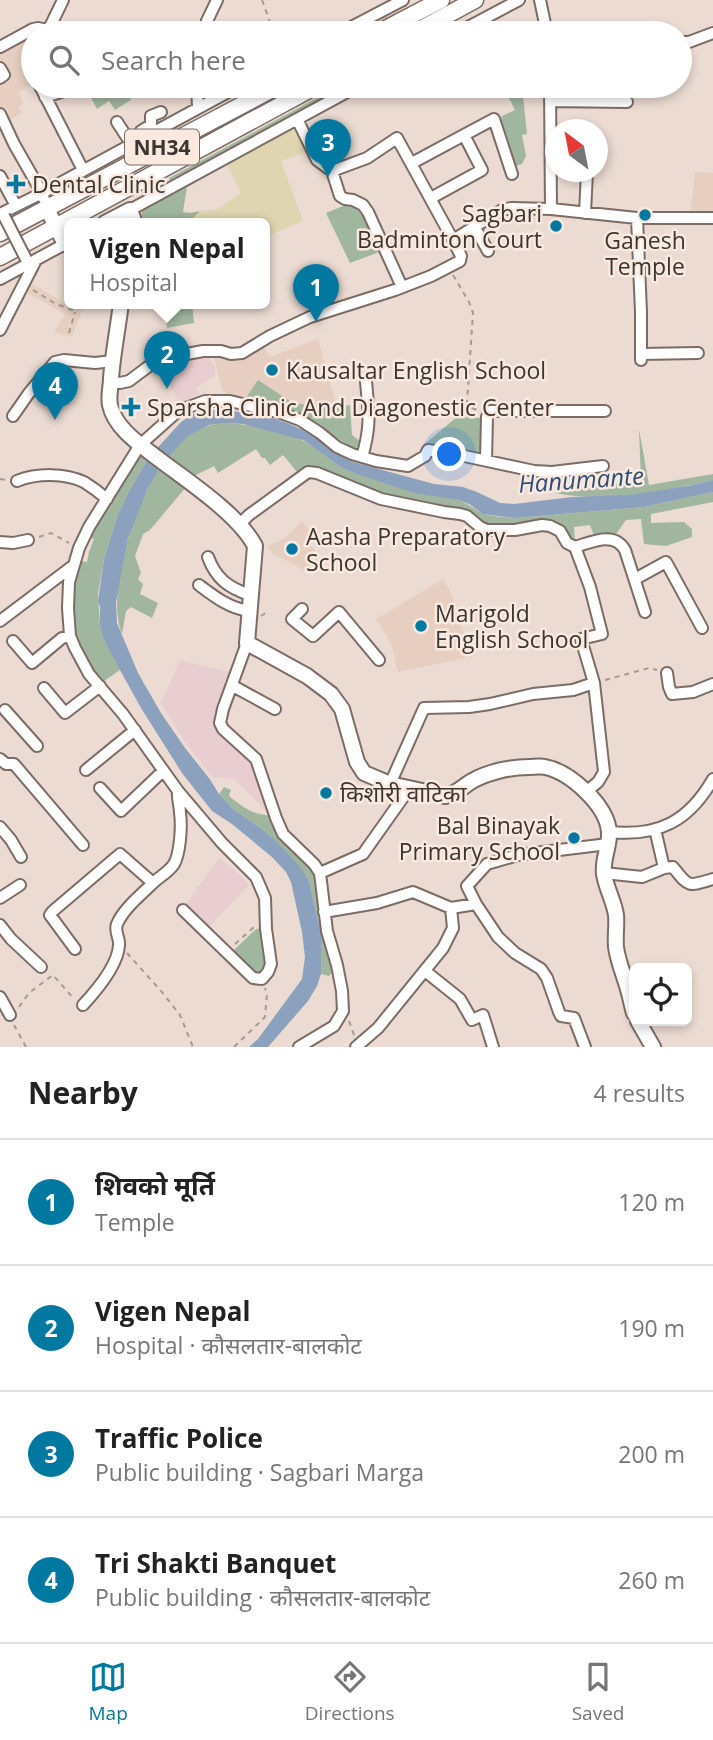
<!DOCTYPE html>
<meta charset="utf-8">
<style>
body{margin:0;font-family:"Open Sans","Noto Sans Devanagari",sans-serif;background:#f2f2f2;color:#222}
.controls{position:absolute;right:21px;bottom:21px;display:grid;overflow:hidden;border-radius:10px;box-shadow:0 4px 10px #0003}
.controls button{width:63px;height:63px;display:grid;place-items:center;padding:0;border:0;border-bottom:2px solid #e0e0e0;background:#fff;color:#222;font:35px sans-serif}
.compass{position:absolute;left:545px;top:119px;width:63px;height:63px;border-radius:50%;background:#fff;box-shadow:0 4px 10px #0003;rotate:328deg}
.you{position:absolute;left:450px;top:455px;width:24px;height:24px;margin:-18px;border:5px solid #fff;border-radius:50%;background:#1a73e8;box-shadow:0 0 0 10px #1a73e833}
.badge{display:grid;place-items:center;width:46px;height:46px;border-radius:50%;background:#0078a0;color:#fff;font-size:23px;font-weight:700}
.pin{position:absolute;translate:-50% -58px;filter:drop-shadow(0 2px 4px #0008)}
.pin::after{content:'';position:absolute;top:37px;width:24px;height:21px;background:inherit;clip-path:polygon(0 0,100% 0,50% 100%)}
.popup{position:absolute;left:64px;top:218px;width:206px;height:91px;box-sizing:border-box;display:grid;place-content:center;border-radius:10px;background:#fff;filter:drop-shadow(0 2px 5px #0005);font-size:23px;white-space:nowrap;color:#767676}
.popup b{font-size:26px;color:#222}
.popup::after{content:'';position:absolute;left:50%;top:100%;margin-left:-14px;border:14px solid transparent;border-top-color:#fff}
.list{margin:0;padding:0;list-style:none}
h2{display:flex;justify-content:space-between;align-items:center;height:91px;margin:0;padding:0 28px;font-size:30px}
h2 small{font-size:23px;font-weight:400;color:#767676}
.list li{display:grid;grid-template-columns:46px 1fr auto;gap:21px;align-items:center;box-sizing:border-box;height:126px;padding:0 28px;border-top:2px solid #e0e0e0}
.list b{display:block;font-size:26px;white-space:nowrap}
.list p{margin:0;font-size:23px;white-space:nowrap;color:#767676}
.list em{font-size:23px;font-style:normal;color:#767676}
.icon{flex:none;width:38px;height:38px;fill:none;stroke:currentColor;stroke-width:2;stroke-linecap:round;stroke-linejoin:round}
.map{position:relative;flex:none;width:713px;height:1047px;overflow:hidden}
.search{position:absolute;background:#fff;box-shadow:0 4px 10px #0003;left:21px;right:21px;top:21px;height:77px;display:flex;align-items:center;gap:18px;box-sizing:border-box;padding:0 24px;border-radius:38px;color:#767676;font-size:26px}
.sheet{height:595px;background:#fff}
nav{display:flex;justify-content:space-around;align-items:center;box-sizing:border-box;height:98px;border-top:2px solid #e0e0e0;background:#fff;font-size:19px;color:#767676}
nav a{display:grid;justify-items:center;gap:4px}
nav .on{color:#0078a0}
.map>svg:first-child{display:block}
</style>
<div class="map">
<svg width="713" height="1047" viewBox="0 0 713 1047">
<rect width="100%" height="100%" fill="#ebdbd2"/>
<path fill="#e6cfc1" d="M33,36V84L19,92L23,104L19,107L22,113L1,124L0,121V52Z
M695,172L713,173V215L690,216Z
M32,284L71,306L72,303H85L72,337L54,332L65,314L27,293Z
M318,339L337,408L293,403L258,380L245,399L223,392L214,359L230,357L263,346L270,357Z
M302,521L317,539L310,544L320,559L304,570L272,553L268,546L285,538Z
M443,579L452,595L464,634L470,638L475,656L398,672L391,643L376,619Z"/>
<path fill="#e8ced1" d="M207,353L215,367V376L196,388L199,393L181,405L174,396L176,394L163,377L172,370L168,364Z
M180,660L233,673L218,716L250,756L270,815L234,779L212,777L185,742L161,703Z
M220,858L239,874L249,885L208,928L185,906L208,873Z"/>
<path fill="#a1b69e" d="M339,86H353L170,180L169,178Z
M503,86H505L512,98L523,96L527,134L522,135L526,156L522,164L513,167L499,125L502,116L515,110Z
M100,87L102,94L116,89L122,93L127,92L131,100L115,110L109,101L97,109L86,88Z
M187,187L183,212L190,213L200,211L189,223H140L143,208Z
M348,204L362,209L382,251L350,263L326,213Z
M162,303H192L194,323L167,328L164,309H160Z
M258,380L293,403L337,408L350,405L352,435L361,442L359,447L352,448C327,431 301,411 272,402C262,399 256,405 245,399Z
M458,416L481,418V454L426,443Z
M225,423C248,424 285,431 305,442C321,451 334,464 351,472L459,500C469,504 476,511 485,514C494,517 505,517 515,518L644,507L713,492V502L651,514V523L684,522L692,529V537L666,546L644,544L641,519L626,520L614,537L595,538L590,525L574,527L575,544L571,543L563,529L491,527L438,510L298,473L283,455L270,465L265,458H262L256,449L218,473L214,466L196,475L150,530L143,534L135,556L141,573L138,579L143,584L140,594L158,603L152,618L131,607L126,611L122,634C102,585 146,463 190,434C202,427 212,424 225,423Z
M639,429L649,485L713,474V480C664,492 605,503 555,493L631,481H641Z
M143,452L149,457L128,493L117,517L104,559L98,594L100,624L104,638L120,670L101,683C71,639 66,612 80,561L87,562L89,552L94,539L89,537L118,489Z
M224,787L231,790L229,796C246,809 251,814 273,816L315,874L333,971L329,976L321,974L322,938L309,881L259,827L232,808L219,794Z
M260,928L263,929L268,963L261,973H253L233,953L235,949L255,930Z"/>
<path fill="#dfd6b1" d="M295,127L308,152L281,161L303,221L265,237V223H189L200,211L216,210L241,193L225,161Z"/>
<path fill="#8ca1be" d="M208,410C241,410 278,416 308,433C324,442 337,454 353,462L434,484L463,487L477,492L500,503L514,504L572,497L630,495L688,486L713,480V492L644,507L515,518L483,514L469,504L459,500L414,493L351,472L341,467L303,440L243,424L225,423L209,425L188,436L171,454L159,469L147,490L128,538L116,602L117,623L138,673L161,713L185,748L209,778L219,794L232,808L259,827L279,844L301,868L309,881L322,938L321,974L317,986L308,1001L268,1047H249L258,1039L302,979L305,957L302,932L291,882L286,872L272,857L232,824L212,811L182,773L141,708L115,661L103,637L100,624V607L98,601L104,559L117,517L128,493L149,457L181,422L194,413Z"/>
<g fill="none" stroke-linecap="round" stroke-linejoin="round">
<g stroke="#7b6d65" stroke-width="14">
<path id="minor" d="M540,0L547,33
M47,33L63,0
M203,33L207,21L217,0
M340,33L403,0
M457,33L519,0
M680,42H689L713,33
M0,47L33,29L38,28L48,30
M0,68L4,75L0,78
M40,86L83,170
M197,86L198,107
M550,86L551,209
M45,97L80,86
M550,101L627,102
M0,114L14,144L42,193L44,199
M297,119L317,160L332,171L340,196L345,199L353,200L363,205L368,212L402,287
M117,122L128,139
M141,131L151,125V116L161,112
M464,135L494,119L512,174
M412,163L464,135L482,170L431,198
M332,171L367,158L397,138L453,240
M0,176L16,206
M130,210L358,86
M585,213L587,172
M0,214L42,193L239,86
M637,218L641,312V360
M474,226L488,251
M0,279L65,244
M0,330L36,260
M641,354L698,353
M111,382L120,383L129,381L157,360L165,358L203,351H221L231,354L242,353L270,336L310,317L395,290L431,276L460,261L461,256L453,240L502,210L511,208L551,209L637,218H713
M13,416L29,393L55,362L64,360L95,363L113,361
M362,457C371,427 369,413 366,382
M486,460L487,417L490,411H605
M17,481C37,473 65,473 84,482C92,487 100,493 107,499
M240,524L249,515L308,472L317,473L381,499L444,512L460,514L467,516L480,527L487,530H515L542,525L550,526L560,531L567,543L575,547L590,587L602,634L581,639L594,683L604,772L598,782L586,792
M0,542L13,543L28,540
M575,547C592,542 614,531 625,550L645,612
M208,557C216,579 229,588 250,595
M635,579L666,562L702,628
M199,585C215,597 229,608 249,611
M302,609L292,619L313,636L339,612L379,660
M0,621L74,565
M13,641L32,663L62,638L70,636
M247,643L223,709L220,723L223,729L256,759L276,818L283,834L314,864L320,873L327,931L337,965L342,991L343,1011L334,1026L299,1047
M667,673L669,687L672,694L693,692L713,684
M233,686L275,709
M44,688L65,713L100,686
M5,710L37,746
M0,759L6,764H14L83,845
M86,770L135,730
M390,784L424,708L469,707L490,704L533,694L573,690L594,683
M100,788L121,811L163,771
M0,827L11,840L21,857
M655,829L664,868
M609,832C659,837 689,821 713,779
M320,873L363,854L409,789
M604,873L642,877L664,868L673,867C689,887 687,887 713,879
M0,898L20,885
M476,904L467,886L487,864L518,855L608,844
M183,910L253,978L262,979L268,972L271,964L266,929L265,898L256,877L222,843L178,791L123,714L89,674L75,648L70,636L68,608L69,582L79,548L89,527L140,445L178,411L205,401H230L281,413L300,420L320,433L337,447L352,454L376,461L408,466L425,456L428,450L455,454L534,471L552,472L603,466
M324,912L377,903L413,892L451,908L476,904L498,937L515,953L541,969L547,978L559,1012L561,1016L574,1018L585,1047
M0,925L11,939L41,967
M75,949L50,915L53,911L120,854L153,883C159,877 169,872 174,864C180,854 182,826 180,813C180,805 177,799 178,791
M425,971L460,999L472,1020L483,1015L493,1047
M0,997L10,1015
M83,1005C96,991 118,966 119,945C120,938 114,932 117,924C124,908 141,895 153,883
M356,1047L378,1028L443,948L453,928L451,908"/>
</g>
<g stroke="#7b6d65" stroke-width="18">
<path id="major" d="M47,209L65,244L69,242
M105,223L130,210L133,218L132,223
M121,303C118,328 113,353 111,378C111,387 108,397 110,405C115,429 142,446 160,460C189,482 239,515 255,546L247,643L307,676L331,694L342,709L357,762L364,773L390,784L445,796C457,794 462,787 472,781C488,772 510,767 529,767C533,767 540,766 545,767C570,772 607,805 609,832C610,846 602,859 604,874C606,888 614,901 616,915C617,925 615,936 616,947C618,963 625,977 629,993C631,1000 632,1007 634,1013
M638,1021L653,1047"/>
</g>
<g stroke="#7b6d65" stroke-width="19">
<path id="highway" d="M378,33L441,0
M414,33L475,0
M0,233L278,86
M0,257L316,86"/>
</g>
<path stroke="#a59992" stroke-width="2" stroke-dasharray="5 5" stroke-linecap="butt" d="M262,0L274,33
M453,275L469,302L473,313L467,402L470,407L477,410
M33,290L56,304L75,311V303
M69,333L75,312
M0,479L6,480
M39,537L51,533L69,543
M261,616L267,612
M605,680L649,668L657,670
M235,944L254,927
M127,953L161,991L180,1015L193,1047
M19,1007L29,993L53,975L74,999
M349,1021L354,1035
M14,1025L26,1047
M234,1047L265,1017L267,994L265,988"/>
<use href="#minor" stroke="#fff" stroke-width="10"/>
<use href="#major" stroke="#fff" stroke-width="14"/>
<use href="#highway" stroke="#fff" stroke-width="16"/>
<g stroke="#7b6d65" stroke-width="14" stroke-linecap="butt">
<path id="minor-bridge" d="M4,216L26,259"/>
</g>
<use href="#minor-bridge" stroke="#fff" stroke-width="10"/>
</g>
<g fill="#0078a0" stroke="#f9e9df" stroke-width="2.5">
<path d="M12.5 173.5h7v7h7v7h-7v7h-7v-7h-7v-7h7z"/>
<circle cx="645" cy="215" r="7"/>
<circle cx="556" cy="226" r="7"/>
<circle cx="272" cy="370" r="7"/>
<path d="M127.5 396.5h7v7h7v7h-7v7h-7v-7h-7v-7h7z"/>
<circle cx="292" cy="549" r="7"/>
<circle cx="421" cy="626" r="7"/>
<circle cx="326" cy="793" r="7"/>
<circle cx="574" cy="838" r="7"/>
</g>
<g text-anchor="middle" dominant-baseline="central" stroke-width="5" stroke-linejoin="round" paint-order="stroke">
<rect fill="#f9e9df" stroke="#756c66" stroke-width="2" x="125" y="129.5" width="74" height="35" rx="5"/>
<g font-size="21" font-weight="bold" fill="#3c3632">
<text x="162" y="147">NH34</text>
</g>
<g font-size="23" fill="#3c3632" stroke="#f9e9df" text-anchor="start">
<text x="32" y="184">Dental Clinic</text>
<text x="542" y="213" text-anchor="end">Sagbari<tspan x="542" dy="26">Badminton Court</tspan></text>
<text x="645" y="240" text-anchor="middle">Ganesh<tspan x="645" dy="26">Temple</tspan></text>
<text x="286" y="370">Kausaltar English School</text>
<text x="147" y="407">Sparsha Clinic And Diagonestic Center</text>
<text x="306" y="536">Aasha Preparatory<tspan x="306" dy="26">School</tspan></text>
<text x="435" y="613">Marigold<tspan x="435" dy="26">English School</tspan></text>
<text x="340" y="793">किशोरी वाटिका</text>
<text x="560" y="825" text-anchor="end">Bal Binayak<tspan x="560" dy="26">Primary School</tspan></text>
</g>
<g font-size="24" font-style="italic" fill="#2d4c76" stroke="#f9e9df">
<text transform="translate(581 479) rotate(-4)">Hanumante</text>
</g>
</g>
</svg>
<div class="controls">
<button><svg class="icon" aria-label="locate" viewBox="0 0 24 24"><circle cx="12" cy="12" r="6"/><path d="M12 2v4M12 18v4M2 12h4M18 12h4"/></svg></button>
</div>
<svg class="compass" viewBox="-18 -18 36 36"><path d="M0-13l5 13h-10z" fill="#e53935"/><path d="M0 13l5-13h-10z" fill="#767676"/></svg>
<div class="you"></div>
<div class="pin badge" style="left:316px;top:322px">1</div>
<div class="pin badge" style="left:167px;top:389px">2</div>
<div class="popup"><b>Vigen Nepal</b>Hospital</div>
<div class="pin badge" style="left:328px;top:177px">3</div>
<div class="pin badge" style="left:55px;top:420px">4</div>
<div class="search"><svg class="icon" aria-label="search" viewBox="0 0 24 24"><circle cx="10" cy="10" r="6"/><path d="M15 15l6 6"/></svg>Search here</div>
</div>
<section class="sheet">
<h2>Nearby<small>4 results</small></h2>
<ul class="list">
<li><span class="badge">1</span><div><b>शिवको मूर्ति</b><p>Temple</p></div><em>120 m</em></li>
<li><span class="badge">2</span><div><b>Vigen Nepal</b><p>Hospital · कौसलतार-बालकोट</p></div><em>190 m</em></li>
<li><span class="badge">3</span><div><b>Traffic Police</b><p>Public building · Sagbari Marga</p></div><em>200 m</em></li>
<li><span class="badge">4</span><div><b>Tri Shakti Banquet</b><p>Public building · कौसलतार-बालकोट</p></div><em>260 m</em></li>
</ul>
</section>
<nav>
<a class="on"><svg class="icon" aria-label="map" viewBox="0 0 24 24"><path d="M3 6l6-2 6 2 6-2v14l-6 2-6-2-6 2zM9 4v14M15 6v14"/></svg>Map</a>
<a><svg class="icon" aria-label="directions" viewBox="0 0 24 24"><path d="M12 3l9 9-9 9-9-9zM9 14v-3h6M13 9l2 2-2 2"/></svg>Directions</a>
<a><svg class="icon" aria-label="saved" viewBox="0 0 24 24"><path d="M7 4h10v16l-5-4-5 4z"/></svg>Saved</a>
</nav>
